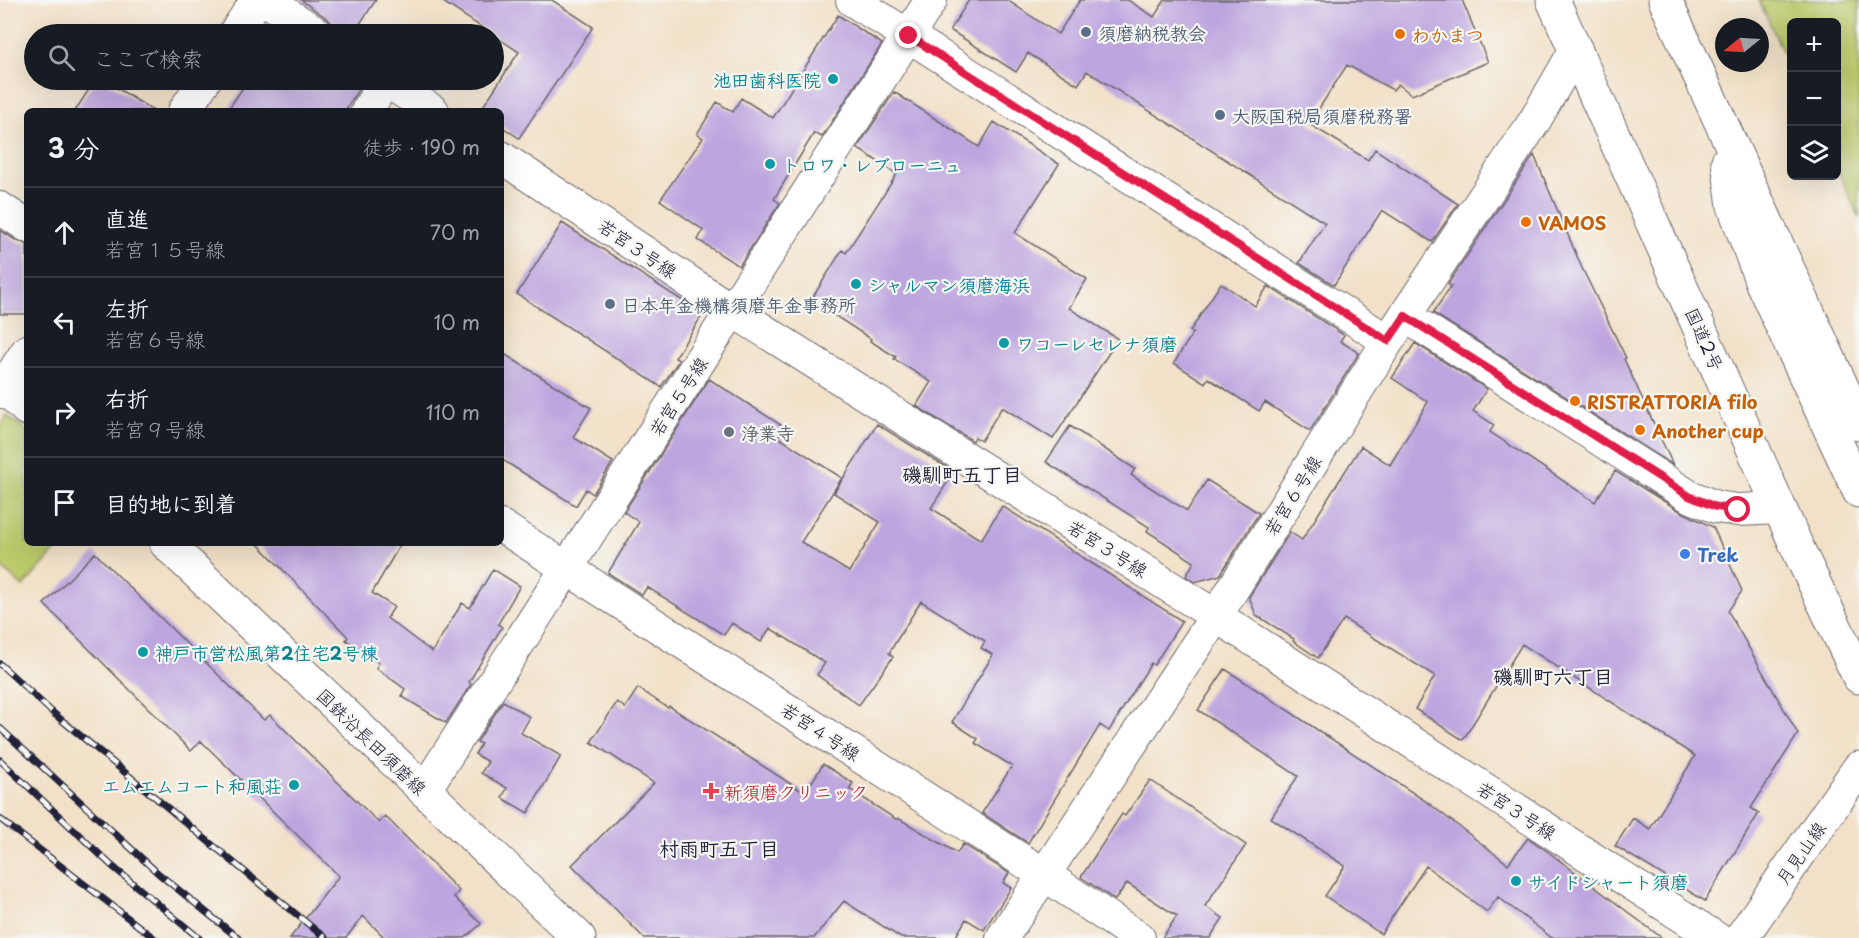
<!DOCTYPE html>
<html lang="ja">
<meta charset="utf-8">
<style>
body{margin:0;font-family:"Playpen Sans","Klee One",sans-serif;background:#242831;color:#f1f3f6}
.controls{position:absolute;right:18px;top:18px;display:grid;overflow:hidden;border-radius:9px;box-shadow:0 6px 24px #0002}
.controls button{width:54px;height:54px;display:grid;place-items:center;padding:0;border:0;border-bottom:2px solid #363941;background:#171b24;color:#f1f3f6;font:30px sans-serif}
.compass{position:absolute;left:1715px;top:18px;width:54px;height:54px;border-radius:50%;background:#171b24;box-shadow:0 6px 24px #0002;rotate:252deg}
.stop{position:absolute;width:18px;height:18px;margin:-14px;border:4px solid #e11d48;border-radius:50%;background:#fff}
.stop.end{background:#e11d48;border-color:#fff;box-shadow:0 2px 6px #0008}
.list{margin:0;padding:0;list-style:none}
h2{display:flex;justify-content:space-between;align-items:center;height:78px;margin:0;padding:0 24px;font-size:26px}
h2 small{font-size:20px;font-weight:400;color:#9ea1a6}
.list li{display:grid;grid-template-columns:39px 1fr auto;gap:18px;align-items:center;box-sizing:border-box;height:90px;padding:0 24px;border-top:2px solid #363941}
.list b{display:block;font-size:22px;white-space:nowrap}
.list p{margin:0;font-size:20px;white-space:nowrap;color:#9ea1a6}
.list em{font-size:20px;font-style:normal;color:#9ea1a6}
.icon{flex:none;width:33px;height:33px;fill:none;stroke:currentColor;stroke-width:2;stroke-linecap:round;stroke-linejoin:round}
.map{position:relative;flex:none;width:1859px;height:938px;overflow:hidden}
.search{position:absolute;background:#171b24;box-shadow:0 6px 24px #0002;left:24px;top:24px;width:480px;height:66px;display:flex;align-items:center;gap:15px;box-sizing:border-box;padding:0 21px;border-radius:33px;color:#9ea1a6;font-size:22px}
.panel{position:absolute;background:#171b24;box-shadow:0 6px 24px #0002;left:24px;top:108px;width:480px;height:438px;border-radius:9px}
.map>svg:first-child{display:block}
</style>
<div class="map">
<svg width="1859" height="938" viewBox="0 0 1859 938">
<rect width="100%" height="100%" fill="#f6f6f2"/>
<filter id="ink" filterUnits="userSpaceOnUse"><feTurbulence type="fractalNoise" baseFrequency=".0167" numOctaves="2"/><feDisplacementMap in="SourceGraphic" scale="12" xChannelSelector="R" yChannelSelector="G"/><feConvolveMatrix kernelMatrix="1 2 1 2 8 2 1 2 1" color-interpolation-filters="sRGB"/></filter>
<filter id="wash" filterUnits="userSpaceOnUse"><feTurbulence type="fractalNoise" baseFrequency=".008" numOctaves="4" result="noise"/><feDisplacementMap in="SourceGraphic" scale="24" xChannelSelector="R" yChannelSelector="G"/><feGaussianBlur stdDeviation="1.35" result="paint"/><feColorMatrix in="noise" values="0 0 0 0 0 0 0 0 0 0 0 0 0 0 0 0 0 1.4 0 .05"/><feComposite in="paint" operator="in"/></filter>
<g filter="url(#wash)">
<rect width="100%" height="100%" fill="#f2e1c8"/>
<path fill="#bcc96b" stroke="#6f7653" stroke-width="1.5" d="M1759,0H1859V218L1837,168L1836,22H1792L1791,70Z
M6,416L19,423L27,432V543H62L23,587L0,566V428Z"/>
<g id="blocks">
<path fill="#bda6df" d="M301,0H376L353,34H336L334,26L328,19Z
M440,0H552L593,27L519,138L501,126V111H480L519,52Z
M969,0H1007L1058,34L1080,0H1128L1154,17L1165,0H1462L1488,62L1412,95L1398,84L1393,90L1347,65L1309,124L1368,160L1375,149L1458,204L1432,242L1382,210L1334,285L1299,263L1325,223L1087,71L1078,85L1028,53L1016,72L950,30Z
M838,15L882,44L822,137L814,133L774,199L780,203L739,266L698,240L703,230L660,200L703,138L697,134L717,102L733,112L741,98L773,118Z
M95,80H104L154,111H75Z
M248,80H364L345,111H227Z
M894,92L979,147L994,122L1059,164L1015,233L1087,279L1069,308L1118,339L1053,439L1002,407L981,441L975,437L973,441L916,406L931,382L894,359L896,357L870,341L871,339L811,300L842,250L846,253L897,174L857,148Z
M1534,155L1582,268L1626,358L1624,359L1673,465L1433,313L1451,286L1448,284Z
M562,223L703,314L675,358L679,360L661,387L517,294Z
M0,230L17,241L27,244V314H0Z
M1221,283L1255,306L1268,286L1344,335L1340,341L1359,353L1310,431L1265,402L1259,411L1208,378L1205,383L1174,363L1193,333L1190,331Z
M1415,343L1487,389L1473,411L1494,425L1490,432L1595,502L1615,471L1680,511L1713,527L1742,591L1728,611L1798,734L1751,808L1759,813L1705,901L1615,846L1633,818L1650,829L1695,756L1522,644L1463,740L1415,709L1435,676L1344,619L1318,658L1293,641L1294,639L1256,615L1249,597L1290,532L1302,540L1361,446L1390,465L1428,402L1392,378Z
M501,352L591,408L573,437L613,462L593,494L586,489L576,506L501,459Z
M709,379L784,427L778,437L842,478L801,542L849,572L880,522L834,493L877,424L954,472L931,508L981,540L1002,506L1182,621L1154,665L1151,663L1109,731L1100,725L1028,843L982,813L1012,766L975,743L978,739L952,722L993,655L981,648L985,641L921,601L889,653L893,657L859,705L817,675L825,663L770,628L761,642L732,623L724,635L647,587L642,595L608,573L639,522L624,512Z
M1070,426L1135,469L1131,475L1187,511L1207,480L1259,513L1220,575L1195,582L1186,576L1194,562L1147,531L1149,527L1046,462Z
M257,543H401L372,593L394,607L387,618L432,652L462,603L470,608L493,569L520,586L498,624L502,627L469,682L471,684L446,723L401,696L405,689L376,668L379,663L346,640L348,637Z
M95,553L264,720L270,715L379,823L385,816L459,891L454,897L481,924L465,938H385L363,916L346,938H290L339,876L201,741L191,751L44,604Z
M1225,669L1427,802L1508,864L1528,838L1547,851L1662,938H1552L1498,897L1487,912L1426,866L1381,934L1325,896L1345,866L1271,818L1298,776L1198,710Z
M638,688L668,708L669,706L805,793L823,764L853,783L849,789L897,820L898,818L957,853L963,844L1009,873L1003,883L1011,888L984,930L966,919L955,938H901L844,901L814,938H644L572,865L654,783L591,742L617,702L625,708Z
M503,701L530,717L521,733L561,756L528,813L502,798L507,788L481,773L488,762L475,754L481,744L477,742Z
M1150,780L1246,845L1205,906L1223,918L1210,938H1162L1177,916L1127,883L1115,900L1081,877L1122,814L1125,816Z"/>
</g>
</g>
<g filter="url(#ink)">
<use href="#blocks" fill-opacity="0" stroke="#6b656c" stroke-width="1.5"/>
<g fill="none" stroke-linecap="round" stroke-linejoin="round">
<g stroke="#6b656c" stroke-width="34">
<path id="minor" d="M266,0L318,34
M852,0L1388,341
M234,34L257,0
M385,80L433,111
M184,111L205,80
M367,111L385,80
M501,157L733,311L1216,616L1716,938
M0,208L27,226
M1405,316L1689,496L1716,507L1738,510L1780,508
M0,392L27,351
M501,526L1045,875L1139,938
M424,791L931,0
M1002,938L1216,616L1388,341L1534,122L1576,49"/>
</g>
<g stroke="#6b656c" stroke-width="35">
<path id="tertiary" d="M0,383L27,409
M166,543L579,938
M1741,938L1859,768"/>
</g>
<g stroke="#6b656c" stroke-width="35">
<path id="trunk" d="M1553,0L1798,549L1859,677
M1665,0L1859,424
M1728,161L1734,206L1762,283L1859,491"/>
</g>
<use href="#minor" stroke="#fff" stroke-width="32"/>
<use href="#tertiary" stroke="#fff" stroke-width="33"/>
<use href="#trunk" stroke="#fff" stroke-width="33"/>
<g stroke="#22223b" stroke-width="7">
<path id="rail" d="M0,664L52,712L325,938
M0,728L159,874L238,938
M0,760L112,866L199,938
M0,819L154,938"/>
</g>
<use href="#rail" stroke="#f6f6f2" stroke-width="4.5" stroke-dasharray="14" stroke-linecap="butt"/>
</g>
</g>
<g fill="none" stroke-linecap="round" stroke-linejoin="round" filter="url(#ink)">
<path stroke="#e11d48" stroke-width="8" d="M909,36L1388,341L1405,316L1689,496L1716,507L1738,510"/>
</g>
<g fill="#5c6f8a" stroke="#f6f6f2" stroke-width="2">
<circle cx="1086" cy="32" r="6"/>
<circle cx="1220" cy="115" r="6"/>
<circle cx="610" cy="304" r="6"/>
</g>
<g fill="#e8710a" stroke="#f6f6f2" stroke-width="2">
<circle cx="1400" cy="34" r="6"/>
<circle cx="1526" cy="222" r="6"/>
<circle cx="1575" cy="401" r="6"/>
<circle cx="1640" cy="430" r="6"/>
</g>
<g fill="#0f9aa8" stroke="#f6f6f2" stroke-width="2">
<circle cx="833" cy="79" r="6"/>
<circle cx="770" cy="164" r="6"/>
<circle cx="856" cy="284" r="6"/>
<circle cx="1004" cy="343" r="6"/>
<circle cx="143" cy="652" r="6"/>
<circle cx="294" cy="785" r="6"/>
<circle cx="1516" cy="881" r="6"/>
</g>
<circle fill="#6b7280" stroke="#f6f6f2" stroke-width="2" cx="729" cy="432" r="6"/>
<circle fill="#3f7fe0" stroke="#f6f6f2" stroke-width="2" cx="1685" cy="554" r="6"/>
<path fill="#e0444e" stroke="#f6f6f2" stroke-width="2" d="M708 782h6v6h6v6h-6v6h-6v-6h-6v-6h6z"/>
<g text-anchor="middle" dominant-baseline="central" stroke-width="4.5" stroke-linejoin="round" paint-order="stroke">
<g font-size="18" font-weight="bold" fill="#4e5e75" stroke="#f6f6f2" text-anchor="start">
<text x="1098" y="32">須磨納税教会</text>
<text x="1232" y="115">大阪国税局須磨税務署</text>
<text x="622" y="304">日本年金機構須磨年金事務所</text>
</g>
<g font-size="18" font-weight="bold" fill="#c56008" stroke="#f6f6f2" text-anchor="start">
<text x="1412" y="34">わかまつ</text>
<text x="1538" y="222">VAMOS</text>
<text x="1587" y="401">RISTRATTORIA filo</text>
<text x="1652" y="430">Another cup</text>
</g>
<g font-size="18" font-weight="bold" fill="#0d838f" stroke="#f6f6f2" text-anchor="start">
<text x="821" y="79" text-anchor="end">池田歯科医院</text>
<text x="782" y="164">トロワ・レブローニュ</text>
<text x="868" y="284">シャルマン須磨海浜</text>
<text x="1016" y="343">ワコーレセレナ須磨</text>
<text x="155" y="652">神戸市営松風第2住宅2号棟</text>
<text x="282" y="785" text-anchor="end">エムエムコート和風荘</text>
<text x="1528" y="881">サイドシャート須磨</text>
</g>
<g font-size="18" fill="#22223b" stroke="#f6f6f2">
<text transform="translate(638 248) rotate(34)">若宮３号線</text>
<text transform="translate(1705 339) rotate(66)">国道2号</text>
<text transform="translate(678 396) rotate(-57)">若宮５号線</text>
<text transform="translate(1292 495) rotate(-58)">若宮６号線</text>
<text transform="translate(1108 548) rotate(32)">若宮３号線</text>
<text transform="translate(821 731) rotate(33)">若宮４号線</text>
<text transform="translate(372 741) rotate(44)">国鉄沿長田須磨線</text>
<text transform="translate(1517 810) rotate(33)">若宮３号線</text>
<text transform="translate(1800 853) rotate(-55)">月見山線</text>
</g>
<g font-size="18" font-weight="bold" fill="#5b616d" stroke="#f6f6f2" text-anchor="start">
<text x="741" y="432">浄業寺</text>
</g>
<g font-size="18" font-weight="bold" fill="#366cbe" stroke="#f6f6f2" text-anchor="start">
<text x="1697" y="554">Trek</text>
</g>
<g font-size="18" font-weight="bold" fill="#be3a42" stroke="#f6f6f2" text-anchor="start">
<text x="724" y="791">新須磨クリニック</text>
</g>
<g font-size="20" font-weight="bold" fill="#22223b" stroke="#f6f6f2">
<text x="962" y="474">磯馴町五丁目</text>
<text x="1553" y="676">磯馴町六丁目</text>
<text x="719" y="848">村雨町五丁目</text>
</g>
</g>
</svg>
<div class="controls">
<button>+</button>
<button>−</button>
<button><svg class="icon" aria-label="layers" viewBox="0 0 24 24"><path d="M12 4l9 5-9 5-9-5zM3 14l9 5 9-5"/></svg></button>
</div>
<svg class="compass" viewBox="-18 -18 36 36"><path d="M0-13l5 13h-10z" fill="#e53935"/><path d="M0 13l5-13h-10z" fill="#9ea1a6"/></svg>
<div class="stop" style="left:1738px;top:510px"></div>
<div class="stop end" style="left:909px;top:36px"></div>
<div class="search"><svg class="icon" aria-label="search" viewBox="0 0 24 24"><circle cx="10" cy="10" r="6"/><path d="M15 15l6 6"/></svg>ここで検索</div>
<section class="panel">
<h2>3 分<small>徒歩 · 190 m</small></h2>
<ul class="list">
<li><svg class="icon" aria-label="ahead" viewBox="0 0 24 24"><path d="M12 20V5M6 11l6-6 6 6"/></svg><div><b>直進</b><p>若宮１５号線</p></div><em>70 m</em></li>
<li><svg class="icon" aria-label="left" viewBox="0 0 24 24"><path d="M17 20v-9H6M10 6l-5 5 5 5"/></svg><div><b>左折</b><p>若宮６号線</p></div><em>10 m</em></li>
<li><svg class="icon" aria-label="right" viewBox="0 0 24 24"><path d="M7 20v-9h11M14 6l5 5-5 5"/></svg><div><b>右折</b><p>若宮９号線</p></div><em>110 m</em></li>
<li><svg class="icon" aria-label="arrive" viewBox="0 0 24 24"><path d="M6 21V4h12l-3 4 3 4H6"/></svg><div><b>目的地に到着</b></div></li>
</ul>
</section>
</div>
